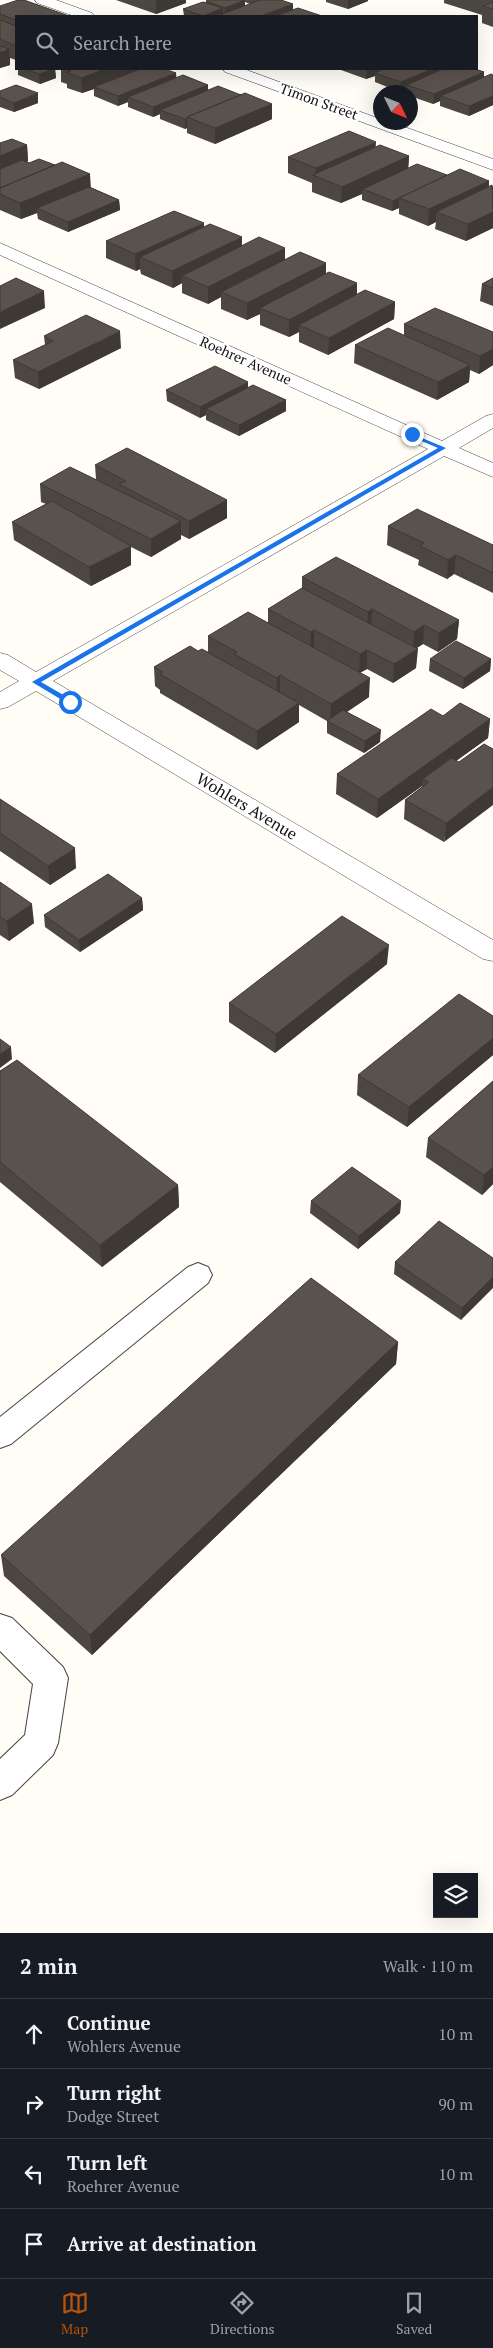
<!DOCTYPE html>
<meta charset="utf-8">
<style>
body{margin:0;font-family:"PT Serif",serif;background:#242831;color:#f1f3f6}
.controls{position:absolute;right:15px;bottom:15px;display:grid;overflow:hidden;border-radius:0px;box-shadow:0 5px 20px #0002}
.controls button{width:45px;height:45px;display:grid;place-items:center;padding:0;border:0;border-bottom:1px solid #363941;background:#171b24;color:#f1f3f6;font:25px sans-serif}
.compass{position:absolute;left:373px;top:85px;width:45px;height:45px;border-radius:50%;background:#171b24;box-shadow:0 5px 20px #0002;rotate:133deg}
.stop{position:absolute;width:15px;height:15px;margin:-11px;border:4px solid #1a73e8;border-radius:50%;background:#fff}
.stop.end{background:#1a73e8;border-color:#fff;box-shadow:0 1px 5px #0008}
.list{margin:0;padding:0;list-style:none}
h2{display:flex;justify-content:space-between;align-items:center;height:65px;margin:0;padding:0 20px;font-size:21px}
h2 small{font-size:16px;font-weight:400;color:#9ea1a6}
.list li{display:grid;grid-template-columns:32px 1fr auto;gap:15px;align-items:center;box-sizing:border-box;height:70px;padding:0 20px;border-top:1px solid #363941}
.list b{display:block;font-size:19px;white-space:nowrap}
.list p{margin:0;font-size:16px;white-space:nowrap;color:#9ea1a6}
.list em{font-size:16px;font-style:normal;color:#9ea1a6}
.icon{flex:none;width:28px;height:28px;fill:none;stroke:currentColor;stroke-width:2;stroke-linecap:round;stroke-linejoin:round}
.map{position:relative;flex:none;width:493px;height:1933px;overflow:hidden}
.search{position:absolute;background:#171b24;box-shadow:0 5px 20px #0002;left:15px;right:15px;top:15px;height:55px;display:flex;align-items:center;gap:12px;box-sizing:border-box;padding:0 18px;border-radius:0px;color:#9ea1a6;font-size:19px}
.sheet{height:345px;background:#171b24}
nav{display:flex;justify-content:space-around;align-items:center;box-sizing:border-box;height:70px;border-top:1px solid #363941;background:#171b24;font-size:14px;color:#9ea1a6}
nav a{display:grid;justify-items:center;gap:2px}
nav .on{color:#b45309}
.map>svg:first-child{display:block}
</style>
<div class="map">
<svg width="493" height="1933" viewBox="0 0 493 1933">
<rect width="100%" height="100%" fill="#fffdf5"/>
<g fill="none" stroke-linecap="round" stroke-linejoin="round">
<g stroke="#444" stroke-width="2">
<path id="service" d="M198,1263L208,1267L212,1275L208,1283L11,1444L0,1448V1417L188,1267Z
M0,1614L12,1618L63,1667L68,1678L58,1743L53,1755L12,1795L0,1800V1759L25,1735L33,1684L0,1651Z"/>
</g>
<g stroke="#444" stroke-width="1">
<path id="minor" d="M35,0H56L92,13L94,16H74L37,3Z
M223,69H244L380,119V122H391L493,159V170L225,72Z
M0,243L442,441L486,416L493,414V428L459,448L493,463V477L444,456L53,681L493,940V961L483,959L36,691L8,707L0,709V692L19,681L0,670V653L8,655L36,672L428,449L0,255Z"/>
</g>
<use href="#service" fill="#fff" fill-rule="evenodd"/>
<use href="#minor" fill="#fff" fill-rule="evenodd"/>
</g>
<path fill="#4d4742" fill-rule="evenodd" d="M116,0H186V3L156,14Z
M208,0H281L293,10L322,16H184L183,9L206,2V1ZM245,2L250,4L245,6Z
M326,0H368V1L348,9L326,2Z
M444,0H493V27L482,23V15L444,3Z
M0,6L16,16V60L10,58V65L0,68Z
M18,69H55L56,78L40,84L18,75Z
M59,69H165L177,78L208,85V90L241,95L272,104V119L215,144L187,133V128L185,129L160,119V114L153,117L128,107V102L118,106L94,96V89L82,93L67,88V84L61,82V69Z
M341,69H475L484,72V77L493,75V105L469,116L440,106V101L433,104L410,96V92H406V89L400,92L375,82V76L366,79L341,70Z
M0,91L38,103L14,112L0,107Z
M0,143L27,145L28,161L27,162L29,163L55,165L90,174V187L119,200L120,210L68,232L38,219L37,213L21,219L0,210Z
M376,147L409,156L408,168L447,175L489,181V187L493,186V228L466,241L435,229L436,222L428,226L399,214V208L392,211L362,200V194L341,203L312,192V183L288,173V157Z
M204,227L242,246L326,274L357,294L395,302L394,319L328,355L299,342V332L289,337L260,325V314L247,320L221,309V297L208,304L182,293V283L173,288L141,274L140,269L136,271L106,258V241Z
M493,278V306L480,301L482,284Z
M404,324L493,332V365L479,374L470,370L469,382L437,400L354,363L355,345L404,335Z
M44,336L121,348L39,389L15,378L13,360L45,345Z
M248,387L286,400V411L239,436L206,420V415L200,418L167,401L166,390Z
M95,465L227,500V518L189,539L181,535V539L151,557L131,547V565L91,586L14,540L12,522L46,504L41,502L40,484L96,479Z
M388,526L493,545V593L454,574L447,579L418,565L419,560L387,545Z
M302,577L459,620L457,639L438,652L423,644L417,648L416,668L393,683L367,669L360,673L369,697L347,712L380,742L364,753L327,733V721L299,705V722L257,750L160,693V690L155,686L154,667L198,651L208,652V636L268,623V609L302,589Z
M430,659H491L490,671L463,689L429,671Z
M443,716L490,719L488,738L456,761L444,842L404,819L405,800L422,787V786L377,818L336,794L337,774Z
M0,799L76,868L50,885L0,851Z
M0,882L34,923L9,941L0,935Z
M142,898L143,910L80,952L45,927L44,915Z
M387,964L275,1053L229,1022V1003Z
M493,1016V1055L407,1127L357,1095L358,1075Z
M0,1071L178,1185L179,1207L102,1267L0,1182Z
M493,1081V1184L482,1195L426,1157L428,1138Z
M311,1201H401L400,1213L358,1249L310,1213Z
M493,1258L461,1320L394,1274L395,1262Z
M398,1342L396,1364L92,1655L4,1576L1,1555Z"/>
<path fill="#3f3936" d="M156,0H186V3L156,14Z
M245,0V9L225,16V8Z
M348,0H368V1L348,9Z
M293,4V13L285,16H261Z
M223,8V16H203Z
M9,49L10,65L0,68V53Z
M54,69H55L56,78L40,84L39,74Z
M105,69H145L94,87V89L82,93L81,78Z
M370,69H392L375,73V76L366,79L367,70Z
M432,69H454L407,85L406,89L400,92L401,82Z
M484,72L483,81L441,96L440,101L433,104L434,94Z
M176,73L177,83L128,97V102L118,106V96Z
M208,85V95L160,110V114L153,117V107Z
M38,93V103L14,112V103Z
M493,96V105L469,116V106Z
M272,104V119L215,144V128Z
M185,119H187V128L185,129Z
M376,142L375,158L315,177L316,168Z
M27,145L28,161L0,173V156Z
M409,156L408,173L363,189L362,194L341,203L342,187Z
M90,174L91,190L37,208V213L21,219L20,203Z
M489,181L488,197L436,212V222L428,226L429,209Z
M399,198V208L392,211L393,201Z
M119,200L120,210L68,232V222Z
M493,212V228L466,241L468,224Z
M204,223V240L140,257V269L136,271L135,254Z
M242,237V254L182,276V283L173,288L172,271Z
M285,248V265L221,292V297L208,304V287Z
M326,263V280L260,308V314L247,320V303Z
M357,283V301L299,325V332L289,337V320Z
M44,291L45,308L0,329V312Z
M395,302L394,319L328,355L329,338Z
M120,331L121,348L39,389L38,372Z
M493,349V365L479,374L480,356Z
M470,365L469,382L437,400L438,382Z
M248,382V393L206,409V415L200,418V407Z
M286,400V411L239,436V425Z
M227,500V518L189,539V521Z
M181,521V539L151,557V539Z
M131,546V565L91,586L89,567Z
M456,555L454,574L447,579L448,560Z
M372,609L371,628L367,630L368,612Z
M459,620L457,639L438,652L439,633Z
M424,625L423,644L413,650L414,632Z
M314,630V649L310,651L311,632Z
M418,649L416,668L393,683L394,664Z
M367,650V669L359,673L360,654Z
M491,659L490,671L463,689L464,678Z
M280,675V694L276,697L277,678Z
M370,678L369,697L330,723L331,704Z
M299,703V722L257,750V731Z
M490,719L488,738L428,781L423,779L422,786L377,818L378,799Z
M381,730L380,742L364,753L365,741Z
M493,787V805L444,842L446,823Z
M75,848L76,868L50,885L48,866Z
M142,898L143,910L80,952L79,940Z
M32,904L34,923L9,941L7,921Z
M389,945L387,964L275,1053L276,1034Z
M493,1038V1055L407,1127L409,1107Z
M11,1047L12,1059L0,1068V1054Z
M493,1167V1184L482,1195L484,1175Z
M178,1185L179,1207L102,1267L100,1245Z
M401,1201L400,1213L358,1249L359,1236Z
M493,1277V1288L461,1320L462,1308Z
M398,1342L396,1364L92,1655L90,1635Z"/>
<path fill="#5a524d" stroke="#3f3936" d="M18,0H24L69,16H16V20L0,14V6Z
M208,0H245L225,8L206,1Z
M260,0H281L293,4L261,16H217Z
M203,2L223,8L203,16L183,9Z
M493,2V9L483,6Z
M298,8L322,16H275Z
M0,20L16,26V46L0,39Z
M0,46L9,49L0,53Z
M25,69H54L39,74Z
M66,69H105L81,78L66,72L71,71Z
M140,69H165L176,73L118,96L94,87Z
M384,69H432L401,82L375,73Z
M443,69H475L484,72L434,94L407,85Z
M491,74L493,75V96L469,106L441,96Z
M183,75L208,85L153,107L128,97Z
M16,85L38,93L14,103L0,97V91Z
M218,86L241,95L187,117V119H185L160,110Z
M245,93L272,104L215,128L187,117Z
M349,131L376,142L316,168L288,157Z
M12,139L27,145L0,156V143Z
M380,145L409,156L342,187L313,175Z
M39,159L55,165L0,188V169L22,160L29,163Z
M62,162L90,174L20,203L0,194V188Z
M417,164L447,175L393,201L363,189Z
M460,169L489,181L429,209L399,198Z
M492,185L493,212L468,224L436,212Z
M89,187L119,200L68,222L37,208Z
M174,211L204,223L135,254L106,241Z
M210,224L242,237L172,271L140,257Z
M259,237L285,248L208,287L182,276Z
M300,252L326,263L247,303L221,292Z
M329,272L357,283L289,320L260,308Z
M16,278L44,291L0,312V286Z
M493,278V288L482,284Z
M365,290L395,302L329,338L299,325Z
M435,308L493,332V349L480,356L404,324Z
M86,315L120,331L38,372L13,360L53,341L44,336Z
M388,328L470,365L438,382L355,345Z
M215,366L248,382L200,407L166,390Z
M253,385L286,400L239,425L206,409Z
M127,448L227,500L189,521L119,484L126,481L95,465Z
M70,467L181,521L151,539L40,484Z
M52,501L131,546L89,567L12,522Z
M417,509L493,545V573L456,555L448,560L420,546L424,543L388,526Z
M336,557L459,620L439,633L424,625L414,632L372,609L368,612L302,577Z
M302,588L418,649L394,664L367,650L360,654L314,630L311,632L268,609Z
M248,612L370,678L331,704L280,675L277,678L234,654L237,652L208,636Z
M456,641L491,659L464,678L430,659Z
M190,646L198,651L202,649L299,703L257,731L160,674L163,672L154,667Z
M460,703L490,719L378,799L337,774L431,709L443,716Z
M343,710L381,730L365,741L327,721Z
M484,744L493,749V787L446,823L405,800L429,782L423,779L451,758L459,762Z
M0,799L75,848L48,866L0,833Z
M108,874L142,898L79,940L44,915Z
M0,882L32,904L7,921L0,917Z
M342,916L389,945L276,1034L229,1003Z
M459,994L493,1016V1038L409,1107L358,1075Z
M0,1039L11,1047L0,1054Z
M17,1060L178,1185L100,1245L0,1162V1071Z
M493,1081V1167L484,1175L428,1138Z
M352,1167L401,1201L359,1236L311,1201Z
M439,1221L493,1258V1277L462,1308L395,1262Z
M311,1278L398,1342L90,1635L1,1555Z"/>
<path fill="#1a73e8" d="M410,433L446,448L41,682L72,700V703H67L32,682L438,448L410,436Z"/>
<g text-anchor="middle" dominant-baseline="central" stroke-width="5" stroke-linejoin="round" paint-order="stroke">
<g font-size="14" fill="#111" stroke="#fff">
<text transform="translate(319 101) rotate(20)">Timon Street</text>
<text transform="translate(246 360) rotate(24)">Roehrer Avenue</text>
</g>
<g font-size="16" fill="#111" stroke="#fff">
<text transform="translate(247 806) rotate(31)">Wohlers Avenue</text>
</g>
</g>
</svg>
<div class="controls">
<button><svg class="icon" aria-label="layers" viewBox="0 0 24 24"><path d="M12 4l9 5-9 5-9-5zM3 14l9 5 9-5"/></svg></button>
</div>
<svg class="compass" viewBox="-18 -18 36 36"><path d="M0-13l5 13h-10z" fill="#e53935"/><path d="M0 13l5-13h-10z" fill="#9ea1a6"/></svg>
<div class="stop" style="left:70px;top:702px"></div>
<div class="stop end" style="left:412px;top:434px"></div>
<div class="search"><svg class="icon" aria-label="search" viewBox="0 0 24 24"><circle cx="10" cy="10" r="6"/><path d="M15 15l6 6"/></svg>Search here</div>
</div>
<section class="sheet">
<h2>2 min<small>Walk · 110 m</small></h2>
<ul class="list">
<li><svg class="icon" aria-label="ahead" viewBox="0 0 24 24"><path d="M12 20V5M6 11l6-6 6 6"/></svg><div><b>Continue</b><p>Wohlers Avenue</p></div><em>10 m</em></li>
<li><svg class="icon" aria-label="right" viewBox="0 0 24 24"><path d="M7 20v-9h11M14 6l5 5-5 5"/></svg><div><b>Turn right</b><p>Dodge Street</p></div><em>90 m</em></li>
<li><svg class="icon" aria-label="left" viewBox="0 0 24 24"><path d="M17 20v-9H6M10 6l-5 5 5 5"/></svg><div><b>Turn left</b><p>Roehrer Avenue</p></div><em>10 m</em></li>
<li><svg class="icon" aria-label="arrive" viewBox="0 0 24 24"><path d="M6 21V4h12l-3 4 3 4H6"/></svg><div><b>Arrive at destination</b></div></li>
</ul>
</section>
<nav>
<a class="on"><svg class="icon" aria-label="map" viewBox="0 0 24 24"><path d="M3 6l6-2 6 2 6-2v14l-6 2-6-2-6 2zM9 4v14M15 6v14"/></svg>Map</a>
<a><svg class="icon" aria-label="directions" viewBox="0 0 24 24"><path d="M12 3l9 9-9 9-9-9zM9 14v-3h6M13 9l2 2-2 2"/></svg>Directions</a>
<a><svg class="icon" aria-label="saved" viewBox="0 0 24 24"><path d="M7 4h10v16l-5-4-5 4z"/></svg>Saved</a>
</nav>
